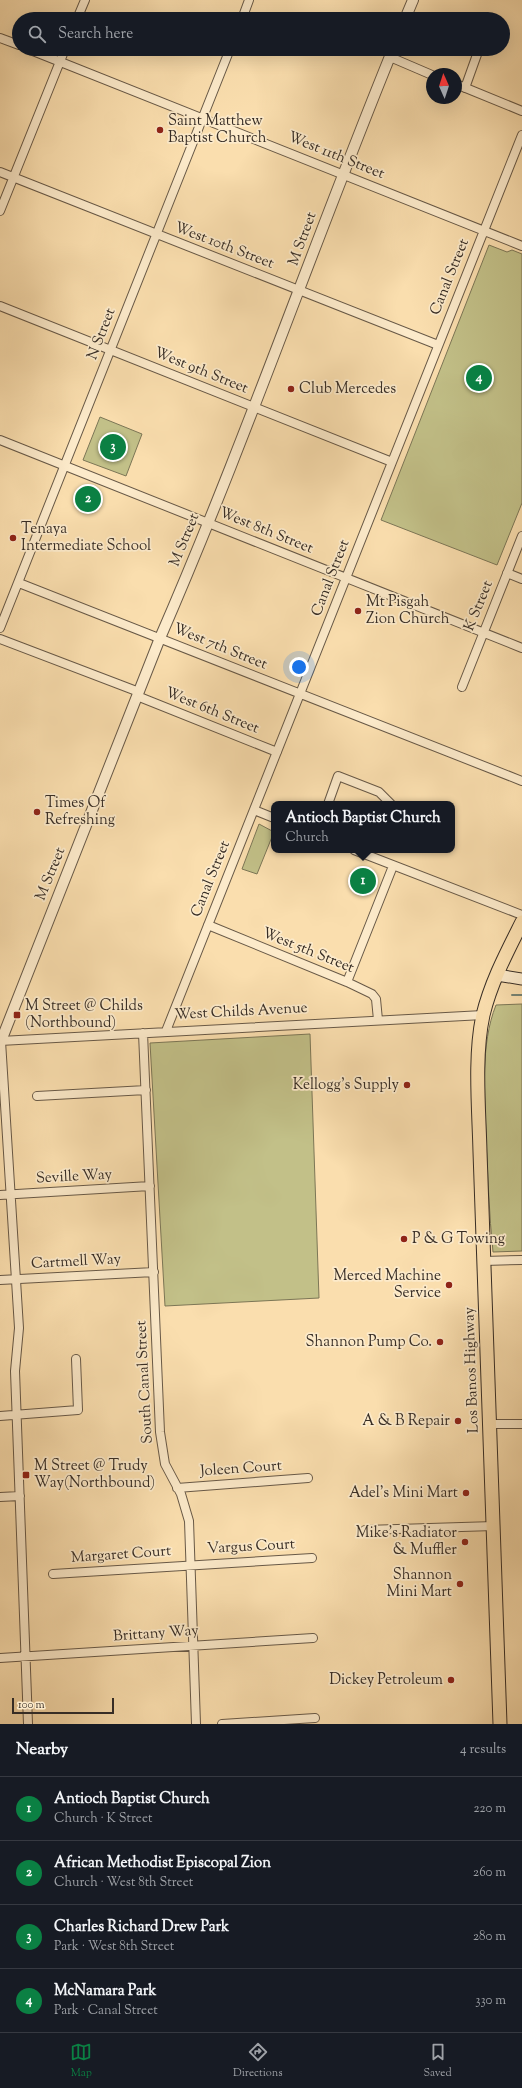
<!DOCTYPE html>
<meta charset="utf-8">
<style>
body{margin:0;font-family:"Sorts Mill Goudy",serif;background:#20242c;color:#f1f3f6}
.compass{position:absolute;left:426px;top:68px;width:36px;height:36px;border-radius:50%;background:#171b24;box-shadow:0 4px 16px #0002;rotate:357deg}
.scale{position:absolute;left:12px;bottom:10px;width:102px;box-sizing:border-box;padding-left:4px;border:2px solid #372d25;border-top:0;font-size:11px;line-height:14px;white-space:nowrap;color:#372d25;-webkit-text-stroke:3px #fceaca;paint-order:stroke}
.you{position:absolute;left:299px;top:667px;width:14px;height:14px;margin:-10px;border:3px solid #fff;border-radius:50%;background:#1a73e8;box-shadow:0 0 0 6px #1a73e833}
.badge{display:grid;place-items:center;width:26px;height:26px;border-radius:50%;background:#0b8043;color:#fff;font-size:13px;font-weight:700}
.pin{position:absolute;translate:-50% -50%;border:2px solid #fff;box-shadow:0 1px 4px #0006}
.popup{position:absolute;left:271px;top:801px;width:184px;height:52px;box-sizing:border-box;display:grid;place-content:center;border-radius:8px;background:#171b24;filter:drop-shadow(0 1px 3px #0005);font-size:13px;white-space:nowrap;color:#9ea1a6}
.popup b{font-size:15px;color:#f1f3f6}
.popup::after{content:'';position:absolute;left:50%;top:100%;margin-left:-8px;border:8px solid transparent;border-top-color:#171b24}
.list{margin:0;padding:0;list-style:none}
h2{display:flex;justify-content:space-between;align-items:center;height:52px;margin:0;padding:0 16px;font-size:17px}
h2 small{font-size:13px;font-weight:400;color:#9ea1a6}
.list li{display:grid;grid-template-columns:26px 1fr auto;gap:12px;align-items:center;box-sizing:border-box;height:64px;padding:0 16px;border-top:1px solid #363941}
.list b{display:block;font-size:15px;white-space:nowrap}
.list p{margin:0;font-size:13px;white-space:nowrap;color:#9ea1a6}
.list em{font-size:13px;font-style:normal;color:#9ea1a6}
.icon{flex:none;width:22px;height:22px;fill:none;stroke:currentColor;stroke-width:2;stroke-linecap:round;stroke-linejoin:round}
.map{position:relative;flex:none;width:522px;height:1724px;overflow:hidden}
.search{position:absolute;background:#171b24;box-shadow:0 4px 16px #0002;left:12px;right:12px;top:12px;height:44px;display:flex;align-items:center;gap:10px;box-sizing:border-box;padding:0 14px;border-radius:22px;color:#9ea1a6;font-size:15px}
.sheet{height:308px;background:#171b24}
nav{display:flex;justify-content:space-around;align-items:center;box-sizing:border-box;height:56px;border-top:1px solid #363941;background:#171b24;font-size:11px;color:#9ea1a6}
nav a{display:grid;justify-items:center;gap:2px}
nav .on{color:#0b8043}
.map>svg:first-child{display:block}
</style>
<div class="map">
<svg width="522" height="1724" viewBox="0 0 522 1724">
<rect width="100%" height="100%" fill="#fadeae"/>
<filter id="stains"><feTurbulence type="fractalNoise" baseFrequency=".005" numOctaves="4"/><feColorMatrix values="0 0 0 0 .2 0 0 0 0 .09 0 0 0 0 .02 0 0 0 .5 -.17"/></filter>
<radialGradient id="worn" r=".72"><stop offset=".6" stop-color="#630" stop-opacity="0"/><stop offset="1" stop-color="#630" stop-opacity=".3"/></radialGradient>
<path fill="#c2c088" stroke="#7c7656" d="M489,245L507,252L512,250L522,254V503L497,565L381,520Z
M100,417L142,434L126,476L83,460Z
M259,824L274,832L257,874L242,869Z
M522,1004V1251L493,1252C489,1214 488,1176 486,1138C485,1095 480,1045 496,1005Z
M310,1034L319,1298L165,1306L150,1043Z"/>
<g fill="none" stroke-linecap="round" stroke-linejoin="round">
<path stroke="#758374" stroke-width="2" d="M512,995H522"/>
<g stroke="#685947" stroke-width="10">
<path id="minor" d="M77,19L85,0
M242,19L249,0
M0,38L19,45
M28,49L522,246
M390,57L432,75
M456,84L522,111
M465,88L479,49
M0,172L438,345
M0,211L65,49
M0,306L392,462
M0,440L522,648
M507,573L522,579
M19,583L522,781
M0,628L230,49
M0,639L139,692
M462,687L522,536
M137,696L277,752
M328,804L338,776L379,792L391,804
M254,810L274,818
M354,850L522,915
M208,925L347,982L372,994L376,999L378,1020
M347,982L393,866
M166,1031L522,135
M143,1033L160,1432L165,1464L181,1494L189,1521L196,1724
M0,1041L483,1015
M1,1041L19,1328L15,1371L28,1724
M37,1096L146,1090
M0,1195L150,1186
M484,1261L522,1260
M0,1280L154,1272
M0,1416L78,1410L76,1359
M490,1424H522
M177,1488L308,1478
M0,1497L20,1496
M365,1530L494,1526
M53,1574L312,1558
M0,1658L313,1638
M222,1724L315,1718"/>
</g>
<g stroke="#685947" stroke-width="12">
<path id="tertiary" d="M405,19L413,0
M1,1041L160,638C244,445 313,245 393,49"/>
</g>
<g stroke="#372d25" stroke-width="13">
<path id="secondary" d="M497,975L522,979"/>
</g>
<g stroke="#372d25" stroke-width="15">
<path id="trunk" d="M500,1724L480,1152C479,1110 474,1056 483,1015C491,982 507,952 522,922"/>
</g>
<use href="#minor" stroke="#fceaca" stroke-width="8"/>
<use href="#tertiary" stroke="#fceaca" stroke-width="10"/>
<use href="#secondary" stroke="#fceaca" stroke-width="11"/>
<use href="#trunk" stroke="#fadeae" stroke-width="13"/>
</g>
<g fill="#8f2418" stroke="#fceaca" stroke-width="1.5">
<circle cx="160" cy="130" r="4"/>
<circle cx="291" cy="389" r="4"/>
<circle cx="13" cy="538" r="4"/>
<circle cx="358" cy="611" r="4"/>
<circle cx="37" cy="812" r="4"/>
<rect x="13" y="1011" width="8" height="8" rx="2"/>
<circle cx="407" cy="1085" r="4"/>
<circle cx="404" cy="1239" r="4"/>
<circle cx="449" cy="1285" r="4"/>
<circle cx="440" cy="1342" r="4"/>
<circle cx="458" cy="1421" r="4"/>
<rect x="22" y="1471" width="8" height="8" rx="2"/>
<circle cx="466" cy="1493" r="4"/>
<circle cx="465" cy="1542" r="4"/>
<circle cx="460" cy="1584" r="4"/>
<circle cx="451" cy="1680" r="4"/>
</g>
<g text-anchor="middle" dominant-baseline="central" stroke-width="3.5" stroke-linejoin="round" paint-order="stroke">
<g font-size="15" fill="#372d25" stroke="#fceaca" text-anchor="start">
<text x="168" y="121">Saint Matthew<tspan x="168" dy="17">Baptist Church</tspan></text>
<text x="299" y="389">Club Mercedes</text>
<text x="21" y="529">Tenaya<tspan x="21" dy="17">Intermediate School</tspan></text>
<text x="366" y="602">Mt Pisgah<tspan x="366" dy="17">Zion Church</tspan></text>
<text x="45" y="803">Times Of<tspan x="45" dy="17">Refreshing</tspan></text>
<text x="25" y="1006">M Street @ Childs<tspan x="25" dy="17">(Northbound)</tspan></text>
<text x="399" y="1085" text-anchor="end">Kellogg's Supply</text>
<text x="412" y="1239">P &amp; G Towing</text>
<text x="441" y="1276" text-anchor="end">Merced Machine<tspan x="441" dy="17">Service</tspan></text>
<text x="432" y="1342" text-anchor="end">Shannon Pump Co.</text>
<text x="450" y="1421" text-anchor="end">A &amp; B Repair</text>
<text x="34" y="1466">M Street @ Trudy<tspan x="34" dy="17">Way(Northbound)</tspan></text>
<text x="458" y="1493" text-anchor="end">Adel's Mini Mart</text>
<text x="457" y="1533" text-anchor="end">Mike's Radiator<tspan x="457" dy="17">&amp; Muffler</tspan></text>
<text x="452" y="1575" text-anchor="end">Shannon<tspan x="452" dy="17">Mini Mart</tspan></text>
<text x="443" y="1680" text-anchor="end">Dickey Petroleum</text>
</g>
<g font-size="15" fill="#372d25" stroke="#fceaca">
<text transform="translate(336 156) rotate(22)">West 11th Street</text>
<text transform="translate(303 239) rotate(-70)">M Street</text>
<text transform="translate(224 246) rotate(21)">West 10th Street</text>
<text transform="translate(450 277) rotate(-68)">Canal Street</text>
<text transform="translate(102 334) rotate(-69)">N Street</text>
<text transform="translate(201 371) rotate(22)">West 9th Street</text>
<text transform="translate(266 531) rotate(22)">West 8th Street</text>
<text transform="translate(185 540) rotate(-68)">M Street</text>
<text transform="translate(331 578) rotate(-69)">Canal Street</text>
<text transform="translate(479 606) rotate(-68)">K Street</text>
<text transform="translate(220 647) rotate(22)">West 7th Street</text>
<text transform="translate(212 711) rotate(22)">West 6th Street</text>
<text transform="translate(51 874) rotate(-68)">M Street</text>
<text transform="translate(211 879) rotate(-68)">Canal Street</text>
<text transform="translate(308 951) rotate(22)">West 5th Street</text>
<text transform="translate(241 1012) rotate(-3)">West Childs Avenue</text>
<text transform="translate(74 1177) rotate(-3)">Seville Way</text>
<text transform="translate(76 1262) rotate(-3)">Cartmell Way</text>
<text transform="translate(472 1370) rotate(-92)">Los Banos Highway</text>
<text transform="translate(145 1382) rotate(-93)">South Canal Street</text>
<text transform="translate(241 1469) rotate(-4)">Joleen Court</text>
<text transform="translate(251 1547) rotate(-3)">Vargus Court</text>
<text transform="translate(121 1555) rotate(-4)">Margaret Court</text>
<text transform="translate(156 1634) rotate(-4)">Brittany Way</text>
</g>
</g>
<rect width="100%" height="100%" filter="url(#stains)"/>
<rect width="100%" height="100%" fill="url(#worn)"/>
</svg>
<svg class="compass" viewBox="-18 -18 36 36"><path d="M0-13l5 13h-10z" fill="#e53935"/><path d="M0 13l5-13h-10z" fill="#9ea1a6"/></svg>
<div class="scale">100 m</div>
<div class="you"></div>
<div class="pin badge" style="left:363px;top:881px">1</div>
<div class="popup"><b>Antioch Baptist Church</b>Church</div>
<div class="pin badge" style="left:88px;top:499px">2</div>
<div class="pin badge" style="left:113px;top:447px">3</div>
<div class="pin badge" style="left:479px;top:378px">4</div>
<div class="search"><svg class="icon" aria-label="search" viewBox="0 0 24 24"><circle cx="10" cy="10" r="6"/><path d="M15 15l6 6"/></svg>Search here</div>
</div>
<section class="sheet">
<h2>Nearby<small>4 results</small></h2>
<ul class="list">
<li><span class="badge">1</span><div><b>Antioch Baptist Church</b><p>Church · K Street</p></div><em>220 m</em></li>
<li><span class="badge">2</span><div><b>African Methodist Episcopal Zion</b><p>Church · West 8th Street</p></div><em>260 m</em></li>
<li><span class="badge">3</span><div><b>Charles Richard Drew Park</b><p>Park · West 8th Street</p></div><em>280 m</em></li>
<li><span class="badge">4</span><div><b>McNamara Park</b><p>Park · Canal Street</p></div><em>330 m</em></li>
</ul>
</section>
<nav>
<a class="on"><svg class="icon" aria-label="map" viewBox="0 0 24 24"><path d="M3 6l6-2 6 2 6-2v14l-6 2-6-2-6 2zM9 4v14M15 6v14"/></svg>Map</a>
<a><svg class="icon" aria-label="directions" viewBox="0 0 24 24"><path d="M12 3l9 9-9 9-9-9zM9 14v-3h6M13 9l2 2-2 2"/></svg>Directions</a>
<a><svg class="icon" aria-label="saved" viewBox="0 0 24 24"><path d="M7 4h10v16l-5-4-5 4z"/></svg>Saved</a>
</nav>
